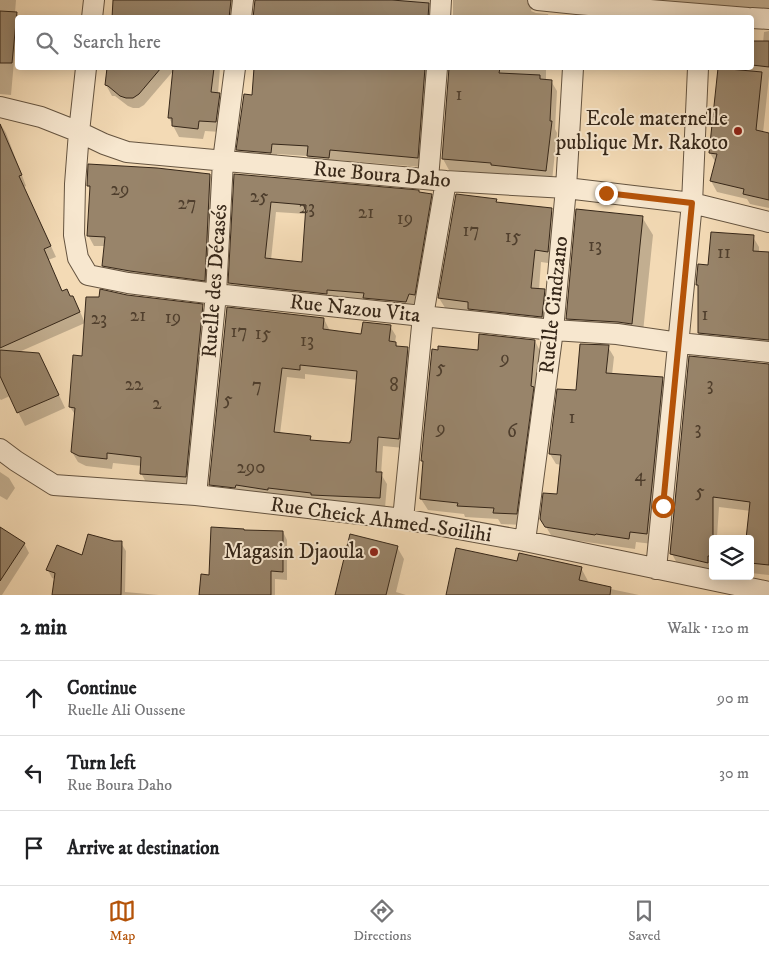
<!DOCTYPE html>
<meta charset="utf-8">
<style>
body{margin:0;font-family:"IM FELL DW Pica",serif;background:#f2f2f2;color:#202124}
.controls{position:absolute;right:15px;bottom:15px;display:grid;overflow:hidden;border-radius:5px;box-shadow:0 2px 12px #0003}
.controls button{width:45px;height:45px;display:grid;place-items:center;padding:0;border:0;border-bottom:1px solid #e0e0e0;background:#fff;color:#202124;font:25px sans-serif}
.stop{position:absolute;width:15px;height:15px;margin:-11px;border:4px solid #b45309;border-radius:50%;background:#fff}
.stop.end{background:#b45309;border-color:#fff;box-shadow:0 1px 5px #0008}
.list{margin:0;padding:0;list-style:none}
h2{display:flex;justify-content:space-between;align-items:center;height:65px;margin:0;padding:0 20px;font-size:21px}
h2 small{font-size:16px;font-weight:400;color:#757577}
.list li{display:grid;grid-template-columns:32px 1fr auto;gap:15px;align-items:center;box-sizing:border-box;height:75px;padding:0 20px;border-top:1px solid #e0e0e0}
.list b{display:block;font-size:19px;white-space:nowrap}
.list p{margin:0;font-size:16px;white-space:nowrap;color:#757577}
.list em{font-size:16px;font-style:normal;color:#757577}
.icon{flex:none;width:28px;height:28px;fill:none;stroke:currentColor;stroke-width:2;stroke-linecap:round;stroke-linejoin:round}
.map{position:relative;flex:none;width:769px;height:595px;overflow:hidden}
.search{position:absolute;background:#fff;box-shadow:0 2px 12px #0003;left:15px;right:15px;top:15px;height:55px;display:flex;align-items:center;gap:12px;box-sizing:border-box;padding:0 18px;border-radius:5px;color:#757577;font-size:19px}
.sheet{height:290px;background:#fff}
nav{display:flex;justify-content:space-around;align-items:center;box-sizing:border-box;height:70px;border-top:1px solid #e0e0e0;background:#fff;font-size:14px;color:#757577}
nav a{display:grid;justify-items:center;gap:2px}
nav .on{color:#b45309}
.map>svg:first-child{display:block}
</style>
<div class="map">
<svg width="769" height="595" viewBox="0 0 769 595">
<rect width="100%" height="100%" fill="#f3dab5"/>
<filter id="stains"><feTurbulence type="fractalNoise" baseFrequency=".004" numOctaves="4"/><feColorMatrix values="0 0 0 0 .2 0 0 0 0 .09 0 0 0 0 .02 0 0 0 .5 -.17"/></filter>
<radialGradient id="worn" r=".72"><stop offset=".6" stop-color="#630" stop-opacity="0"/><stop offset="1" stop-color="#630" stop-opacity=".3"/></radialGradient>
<path fill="#0003" fill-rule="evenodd" d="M0,0H16L15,13L17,14L19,18H18V50H15L11,95L0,94Z
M115,0H233L236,18H113Z
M255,0H441L434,18H254Z
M453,0H538L534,3L531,11L536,13L548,14L549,18H453Z
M591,0H769V16Z
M769,31V76L763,133L769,134V208L750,204L747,199L717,192L711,181L716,163L710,153L719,69L733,70L734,68H752V42L763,43L764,32Z
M108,68H220L218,94H219L225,104L221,132L205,131L203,139L179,137L169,118L174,70L144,105L139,108H133L128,106L115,96H112L106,85Z
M255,68H438L423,167L336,160L335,168L314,167L308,156L277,154V163L244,160L238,150L253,96Z
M448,68H546V81H551L557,91L555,129L557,133L552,181L498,175L497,174L449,170L443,159L450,68Z
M0,123L6,133L26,186L24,187L56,257L48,260L62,292L78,307L85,323L19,352L39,354L46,367L65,408L25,426L10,396L1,400L0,399V351H1L0,349Z
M210,175L216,185L210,290L110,276L104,265L106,246H94L88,235L91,190L88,186Z
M235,175L431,195L437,205L420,305L414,304L411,312L236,293L230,283ZM276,212L306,214L304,264L271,260Z
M496,200L497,203L551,209L559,222L555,264L541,262L539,290H544L551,303L549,329L447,311L439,298Z
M642,217L653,235L642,342L577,336L567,319Z
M753,237L759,247V252L769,253V350L706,344L699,333V288L697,284L709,266Z
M126,296L202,306L208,316L191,486L147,484L141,473L142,466L113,463L112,469L86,466L78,462L72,452L76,416L70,407L83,357Z
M228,308L324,319L329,329V331L363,335L390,326L396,336L395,342L398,347L407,348L413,358L404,448L383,446L381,474L387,484L385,508L216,494L210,484ZM305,374L358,380L351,445L312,442L310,438L280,434L287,377L305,379Z
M535,341L541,353L523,525L501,524L498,519L465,517L464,514L428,510L421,499L424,465L422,461L479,352Z
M608,347L614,357L612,375L662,378L668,388L653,544L636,542L635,549L552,537L541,518L558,496L562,465L556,464L550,454L577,392Z
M769,365V575L751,573L750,571L751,511L719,507L717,537L746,539H713V573L678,565L672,554Z
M0,472L9,478L15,488L7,500L0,496Z
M0,528L24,543L29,553L2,595H0Z
M283,532L287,540V580L275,579V595H200L210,576Z
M114,543H121L126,551L125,592L159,595H54L55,579L52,578L48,570L83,557Z
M397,547L404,559L396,592L406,595H336Z
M518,563L581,568L588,581L587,584L639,595H447Z"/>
<path fill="#98846a" stroke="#362719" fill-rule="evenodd" d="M113,0H231L229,18H112Z
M255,0H392L429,3L428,18H253Z
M0,11L17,12L12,63H0Z
M752,41H769V67L752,65Z
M107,68H161L139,94L133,98H126L120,96L108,86L105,85Z
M173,68H214L211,92L220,93L216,122L199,121L198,129L172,126V118H168Z
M254,68H425L418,158L330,150L329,158L307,156L308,146L272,144L271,153L236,150L244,94L252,95Z
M449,68H500L499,73L540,75V79L552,80L550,121H552L546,171L491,165V163L442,159Z
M718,68L762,72L756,130L769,133V200L743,194L744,189L710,181L717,154L709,153Z
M0,124L22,175L19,176L51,246L44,249L62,291L67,289L70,296H73L80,312L0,348Z
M88,164L157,168L210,174L205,281L130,271L102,266L105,237L87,236L90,186H87Z
M234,174L419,190V192L432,194L415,295L409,294L406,302L363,298L364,293L327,290V294L228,283ZM271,202L306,205L302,262L265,258Z
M456,194L497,199L496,202L552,208L548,252L535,250L531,288L545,289L542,317L468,309V302L438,298Z
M576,209L643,216L632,324L618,322L566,319Z
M711,232L754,235L753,251L769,252V340L698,333V285H696L698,264L708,265Z
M100,289L127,295L203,304L186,477L140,474L141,457L107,453V459L79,456L71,452L75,408L69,407L73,355L82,356L86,297H99Z
M227,307L324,318L323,329L361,334L363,322L391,325L389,341L396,342V346L408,347L399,439L378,437L376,472H382L380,498L311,495V493L268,488V490L236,485L235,488L209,485ZM300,365L357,371L351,441H350V443L310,440L311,436L274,432L282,368L300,370Z
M479,334L535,340L531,386L534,387L517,514L493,513L494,508L457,506L458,503L420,499L423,461H421L432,349L438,350V346L478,350Z
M580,344L609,345L606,373L663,377L647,534L630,532L629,539L596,534L595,535L545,527L540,519L543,493L557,494L561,455L549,454L557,389L576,390Z
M0,350L39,353L59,395L17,413L0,376Z
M689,356L769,364V565L750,563V539H746L750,502L713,497V556H708V563L670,554Z
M0,527L25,543L0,581Z
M211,527L244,529V530L283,531V572L271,571V595H199L201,574L209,575Z
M88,534L114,541H122L121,595H52L55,573L46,570L57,545L82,555Z
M350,534L398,546L386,595H335Z
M456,548L517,561L519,553L582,567L579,580L611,587L610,595H446Z"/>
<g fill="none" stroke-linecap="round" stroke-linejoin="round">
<g stroke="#655440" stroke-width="22">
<path id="street" d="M538,0L577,4L748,18
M92,18L94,0
M241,18L243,0
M440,18L441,0
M752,18L769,19
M86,68L79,132L75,184L74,235L78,258L88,275L128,283L216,294L553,330L617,334L679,343L769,352
M0,107L41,117L79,132L104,144L127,152L446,181L566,188L692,203L769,222
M428,179L437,68
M0,449L16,461L54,485L196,495L403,519L525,541L769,592
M196,495L216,294L223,161L235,68
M403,519L423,316L446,181
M525,541L553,330L566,188L573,68
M656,569L692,203L698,68"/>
</g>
<use href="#street" stroke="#f7e7cf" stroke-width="20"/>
</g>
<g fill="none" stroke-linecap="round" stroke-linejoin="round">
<path stroke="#b45309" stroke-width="6" d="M606,193L692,203L663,506"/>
</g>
<g fill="#8f2418" stroke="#f7e7cf" stroke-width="2">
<circle cx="738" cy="131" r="5"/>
<circle cx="374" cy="552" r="5"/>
</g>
<g text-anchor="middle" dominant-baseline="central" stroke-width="4" stroke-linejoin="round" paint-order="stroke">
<g font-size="19" fill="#4e3e2d">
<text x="459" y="94">1</text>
<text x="120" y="189">29</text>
<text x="259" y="196">25</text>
<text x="187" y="203">27</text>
<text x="307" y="207">23</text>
<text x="366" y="212">21</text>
<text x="405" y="218">19</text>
<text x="471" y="230">17</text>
<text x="513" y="236">15</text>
<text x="595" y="245">13</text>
<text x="724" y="252">11</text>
<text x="705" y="314">1</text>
<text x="138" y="315">21</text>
<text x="173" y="317">19</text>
<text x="99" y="318">23</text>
<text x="239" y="331">17</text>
<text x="263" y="333">15</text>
<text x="307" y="340">13</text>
<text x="505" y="358">9</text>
<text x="441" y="367">5</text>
<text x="134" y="384">22</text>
<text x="710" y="384">3</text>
<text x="257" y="385">7</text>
<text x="394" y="385">8</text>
<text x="228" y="399">5</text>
<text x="157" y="403">2</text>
<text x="572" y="417">1</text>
<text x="441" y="428">9</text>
<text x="698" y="428">3</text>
<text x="512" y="431">6</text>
<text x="251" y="467">290</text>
<text x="640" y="475">4</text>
<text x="700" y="491">5</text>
</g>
<g font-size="21" fill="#362719" stroke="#f7e7cf" text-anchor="end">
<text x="728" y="119">Ecole maternelle<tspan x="728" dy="24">publique Mr. Rakoto</tspan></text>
<text x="364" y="552">Magasin Djaoula</text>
</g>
<g font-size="21" fill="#362719" stroke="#f7e7cf">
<text transform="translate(382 175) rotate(5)">Rue Boura Daho</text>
<text transform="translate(215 281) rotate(-86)">Ruelle des Décasés</text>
<text transform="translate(554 305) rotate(-84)">Ruelle Cindzano</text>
<text transform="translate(355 309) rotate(6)">Rue Nazou Vita</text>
<text transform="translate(381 520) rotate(8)">Rue Cheick Ahmed-Soilihi</text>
</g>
</g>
<rect width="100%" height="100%" filter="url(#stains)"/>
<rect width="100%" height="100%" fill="url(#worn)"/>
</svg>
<div class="controls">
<button><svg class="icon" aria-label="layers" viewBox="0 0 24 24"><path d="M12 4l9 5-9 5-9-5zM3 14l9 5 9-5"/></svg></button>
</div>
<div class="stop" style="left:663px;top:506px"></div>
<div class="stop end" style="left:606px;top:193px"></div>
<div class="search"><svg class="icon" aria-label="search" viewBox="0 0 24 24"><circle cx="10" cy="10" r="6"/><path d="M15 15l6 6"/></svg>Search here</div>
</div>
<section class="sheet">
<h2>2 min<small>Walk · 120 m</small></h2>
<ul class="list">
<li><svg class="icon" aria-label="ahead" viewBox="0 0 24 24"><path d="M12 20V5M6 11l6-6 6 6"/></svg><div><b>Continue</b><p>Ruelle Ali Oussene</p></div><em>90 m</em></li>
<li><svg class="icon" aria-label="left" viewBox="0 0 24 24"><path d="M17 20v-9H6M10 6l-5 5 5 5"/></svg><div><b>Turn left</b><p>Rue Boura Daho</p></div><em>30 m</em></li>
<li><svg class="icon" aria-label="arrive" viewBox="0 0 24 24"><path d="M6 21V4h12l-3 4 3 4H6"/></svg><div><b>Arrive at destination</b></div></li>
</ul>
</section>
<nav>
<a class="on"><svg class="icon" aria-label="map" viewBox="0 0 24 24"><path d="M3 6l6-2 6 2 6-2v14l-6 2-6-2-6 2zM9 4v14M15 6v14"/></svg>Map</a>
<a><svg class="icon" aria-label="directions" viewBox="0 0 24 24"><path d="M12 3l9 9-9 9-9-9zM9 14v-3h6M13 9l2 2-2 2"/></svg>Directions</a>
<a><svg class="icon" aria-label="saved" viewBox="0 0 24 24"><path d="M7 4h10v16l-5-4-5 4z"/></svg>Saved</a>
</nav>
